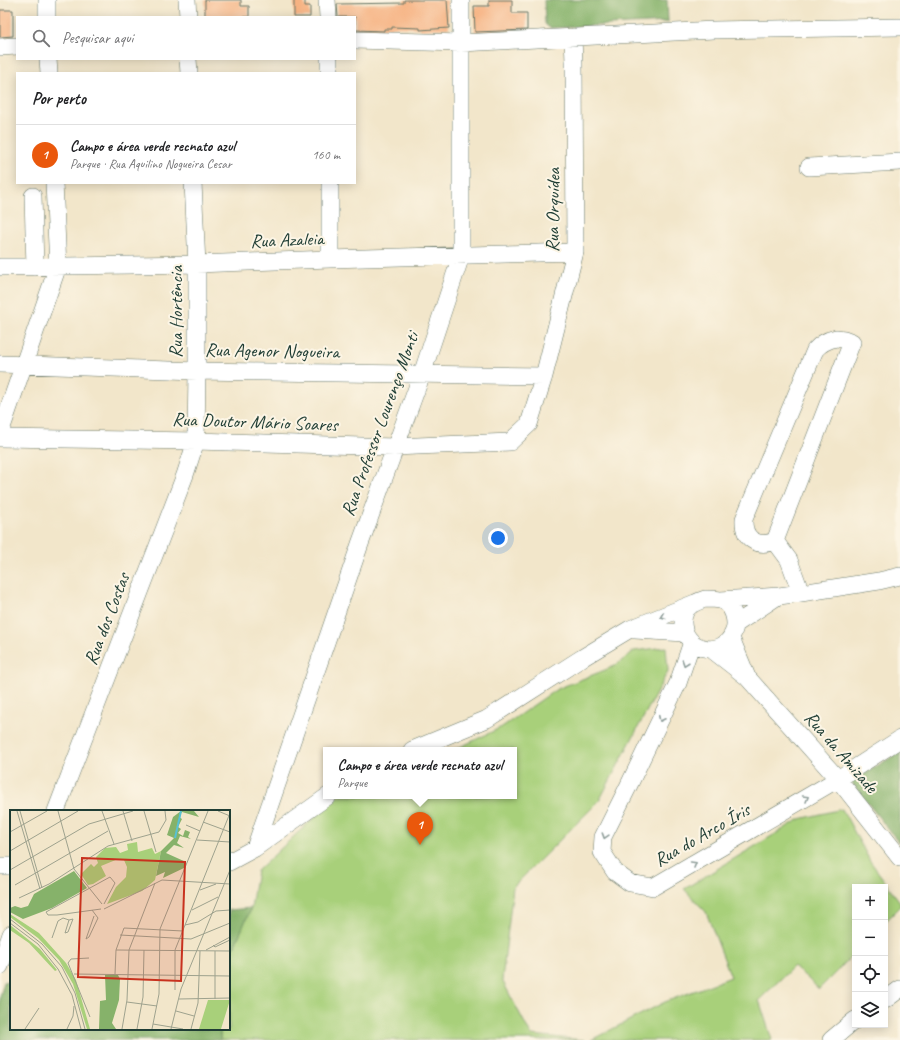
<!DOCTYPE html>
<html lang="pt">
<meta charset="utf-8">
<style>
body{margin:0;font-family:Caveat,sans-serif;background:#f6f6f6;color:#202124}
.controls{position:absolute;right:12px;bottom:12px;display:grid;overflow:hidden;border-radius:0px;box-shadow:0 2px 10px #0003}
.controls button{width:36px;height:36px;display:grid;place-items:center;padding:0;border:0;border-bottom:1px solid #e0e0e0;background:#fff;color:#202124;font:20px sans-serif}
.you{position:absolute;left:498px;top:538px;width:14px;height:14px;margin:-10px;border:3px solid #fff;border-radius:50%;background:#1a73e8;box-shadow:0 0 0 6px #1a73e833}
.badge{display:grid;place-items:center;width:26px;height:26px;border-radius:50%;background:#ea580c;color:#fff;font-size:13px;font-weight:700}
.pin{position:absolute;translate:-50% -33px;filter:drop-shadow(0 1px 2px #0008)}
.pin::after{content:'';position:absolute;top:21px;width:14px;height:12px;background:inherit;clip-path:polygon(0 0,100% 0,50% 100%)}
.popup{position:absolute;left:323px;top:747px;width:194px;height:52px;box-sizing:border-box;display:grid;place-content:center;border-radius:0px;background:#fff;filter:drop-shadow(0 1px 3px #0005);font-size:13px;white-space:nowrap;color:#757577}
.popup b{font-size:15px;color:#202124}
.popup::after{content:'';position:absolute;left:50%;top:100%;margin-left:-8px;border:8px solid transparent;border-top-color:#fff}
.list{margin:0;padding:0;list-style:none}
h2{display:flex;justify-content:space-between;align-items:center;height:52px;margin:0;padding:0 16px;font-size:17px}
h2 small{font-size:13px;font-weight:400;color:#757577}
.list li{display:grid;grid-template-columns:26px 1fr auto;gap:12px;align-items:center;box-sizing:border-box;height:60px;padding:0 16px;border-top:1px solid #e0e0e0}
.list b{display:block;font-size:15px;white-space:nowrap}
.list p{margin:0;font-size:13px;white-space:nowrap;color:#757577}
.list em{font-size:13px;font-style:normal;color:#757577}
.icon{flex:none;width:22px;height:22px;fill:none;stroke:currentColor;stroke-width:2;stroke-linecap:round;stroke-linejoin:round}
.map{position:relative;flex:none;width:900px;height:1040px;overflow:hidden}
.search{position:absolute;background:#fff;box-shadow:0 2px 10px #0003;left:16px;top:16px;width:340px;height:44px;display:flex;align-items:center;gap:10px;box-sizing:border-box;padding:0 14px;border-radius:0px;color:#757577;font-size:15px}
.panel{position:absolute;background:#fff;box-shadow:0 2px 10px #0003;left:16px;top:72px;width:340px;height:112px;border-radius:0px}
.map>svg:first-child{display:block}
</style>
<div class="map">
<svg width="900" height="1040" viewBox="0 0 900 1040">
<rect width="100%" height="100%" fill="#fcf5e5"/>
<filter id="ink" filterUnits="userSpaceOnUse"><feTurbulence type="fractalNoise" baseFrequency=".025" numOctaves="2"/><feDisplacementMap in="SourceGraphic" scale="8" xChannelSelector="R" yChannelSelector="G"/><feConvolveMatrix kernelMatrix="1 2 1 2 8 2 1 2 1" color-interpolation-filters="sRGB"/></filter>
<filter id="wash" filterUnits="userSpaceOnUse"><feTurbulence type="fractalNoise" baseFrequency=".012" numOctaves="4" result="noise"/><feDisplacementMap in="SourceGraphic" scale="16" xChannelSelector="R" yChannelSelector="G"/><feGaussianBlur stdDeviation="0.9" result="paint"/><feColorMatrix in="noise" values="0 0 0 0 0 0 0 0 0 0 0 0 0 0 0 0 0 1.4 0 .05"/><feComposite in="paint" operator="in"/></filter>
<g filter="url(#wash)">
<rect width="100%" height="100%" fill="#f2e6ca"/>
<path fill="#a8d07a" stroke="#648657" d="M666,647L668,671L599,801L513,887L502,980L531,1035L584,1040H220V1029H229V959L251,908L257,871L337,796H514V750H454L502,727L557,689L615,666L634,651Z
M842,809L870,861L900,902V907L885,922V887H855V953L819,989L794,966L759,1000L772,1040H591L665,1002L731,977L706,912L684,889L800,819Z"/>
<path fill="#86b26a" stroke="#52784f" d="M544,0H667L668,22L550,28L546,25L545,23Z
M900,752V844L851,782Z
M251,908L229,959V910Z
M11,980V1029H220V1040H0V997L4,982Z"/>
<g id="blocks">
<path fill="#f6b282" d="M205,0H241V6H249V17H205Z
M294,0H305V6H310V17H294Z
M404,0H447L449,28L420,30V28L392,27V29H384V31L355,30V17H338L337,4L404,3Z
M489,0H512V13H527V30L475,32L474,6H489Z
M0,10H13V36L0,37Z"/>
</g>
</g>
<g filter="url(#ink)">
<use href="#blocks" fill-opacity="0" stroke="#697868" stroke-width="1"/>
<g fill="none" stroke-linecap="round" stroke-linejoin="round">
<g stroke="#697868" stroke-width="18">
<path id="minor" d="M47,0V17
M187,0L188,17
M327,0L328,17
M355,40L461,43L714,30L900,27
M0,47L17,46
M48,59L49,73
M188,59L189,73
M329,59V73
M809,167L900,162
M330,183V259
M33,196L35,267
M0,267L197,264L330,259L575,252
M836,338L844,339L852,342L775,541C757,548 743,539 744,519L815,350C821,343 827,340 836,338Z
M0,364L197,371L544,376
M0,433L58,266L54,183
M0,438L196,441L394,447L510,442L529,424L544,376L575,252L574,62L573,37
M775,541L789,560L801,593
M705,599C710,599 716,599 720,600C733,603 738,622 733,633C722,660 682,650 683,621C683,617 685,610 689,607C693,603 699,601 705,599Z
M721,600L779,596L801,593L879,581L900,576
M736,624L778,596
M635,630L685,633
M731,638L747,677
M692,642L678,683L628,787L603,837L602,852L615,872L630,883L653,887L838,779L900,739
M711,649L747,677L838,779L900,858
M412,750L487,719L582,658L630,629L695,603
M56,811L185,475L196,441L197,371V264L193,183
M255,848L360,544L422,374L461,256V0
M229,862L255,848L328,796
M0,866H11
M0,966L11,934
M885,1000L900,989
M831,1040L855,1020"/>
</g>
<use href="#minor" stroke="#fff" stroke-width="17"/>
</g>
<defs><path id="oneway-chevron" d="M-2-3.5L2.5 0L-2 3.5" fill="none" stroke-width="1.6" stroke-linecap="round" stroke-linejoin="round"/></defs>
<g stroke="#8f9e9a">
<use href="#oneway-chevron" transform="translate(663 616) rotate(158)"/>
<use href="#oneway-chevron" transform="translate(685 663) rotate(109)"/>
<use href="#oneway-chevron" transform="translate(661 719) rotate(116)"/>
<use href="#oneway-chevron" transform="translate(806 798) rotate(-30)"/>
<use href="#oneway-chevron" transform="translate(605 836) rotate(107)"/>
<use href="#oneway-chevron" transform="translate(694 864) rotate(-30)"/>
</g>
</g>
<g text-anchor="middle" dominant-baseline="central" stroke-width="4" stroke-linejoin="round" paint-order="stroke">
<g font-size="19" fill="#1f3d34" stroke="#fcf5e5">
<text transform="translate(553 210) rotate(-89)">Rua Orquídea</text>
<text transform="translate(287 240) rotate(-2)">Rua Azaleia</text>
<text transform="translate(176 312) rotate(-90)">Rua Hortência</text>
<text transform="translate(272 351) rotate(1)">Rua Agenor Nogueira</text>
<text transform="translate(255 422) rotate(2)">Rua Doutor Mário Soares</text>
<text transform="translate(380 424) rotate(-70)">Rua Professor Lourenço Monti</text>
<text transform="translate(107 619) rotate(-69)">Rua dos Costas</text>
<text transform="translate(841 752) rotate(49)">Rua da Amizade</text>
<text transform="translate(702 835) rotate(-30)">Rua do Arco Íris</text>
</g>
</g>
<g transform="translate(10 810)">
<rect width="220" height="220" fill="#f2e6ca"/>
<path d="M127,32L128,42L142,38L145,44L151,41L145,70L132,81L97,94L106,77L116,67L117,57L114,50L108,49L91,56L96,66L83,74L78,75L71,64L81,54L84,57L88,53L86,47L95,38L106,37L110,43L118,40L117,34ZM0,104L29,123L56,153L66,170L80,219H77L63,174L49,150L28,128L0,107ZM0,115L30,139L47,160L45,161L19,133L0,120ZM198,190H220L211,219H189Z" fill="#a8d07a"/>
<path d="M171,1H184L189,7L172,2L169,7L172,9L168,17L171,19L168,23L173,26L175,20L180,22L178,27L181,29L170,26L167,33L174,38L164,35L156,43L176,52L174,58L153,68L155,62L146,66L151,41L164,28L157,25L163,7ZM64,61L77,78L42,98L13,109L0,102V98L5,96L11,98L18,96L24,84ZM95,165H108L110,169L109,190L102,213L106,219H89L90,191L96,190Z" fill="#86b26a"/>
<path fill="none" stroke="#58c1d4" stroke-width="2" d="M165,28L171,1"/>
<path fill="none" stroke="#9ea28e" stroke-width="1" d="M7,1L30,79M10,1L32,78M48,1L64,59L92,94M92,1L104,34M113,1L122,31M134,1L146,42M208,1L220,6M193,12L220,22M176,15L190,21M0,22L37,1M187,30L220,32M0,41L68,1M0,60L79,14L123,1M5,75L98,21M190,80L206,74M9,88L39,74L98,36L149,22L156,10L155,1M91,99L47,105H38L36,102L100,67L105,73L94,94M94,99L152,70L220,74M82,100L88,108L79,127L76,129L84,106M182,100L208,87M0,109L32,134L52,157L65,183L75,219M63,109L58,122L55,123L59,110ZM0,113L28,134L48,159L62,185L71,219M175,115L188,112L206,101L220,100M110,125L181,129L220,113M42,128L48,111L53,108L59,110M203,135L205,137L220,130M106,140L220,141M196,140L220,127M79,148L61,149L58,153L80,207M64,164L220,166M105,164L106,140L114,118L173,121M165,180V140L220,3M169,189L220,188M205,189V141M117,192L147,196M166,201L184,206M143,214L173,219M15,219L29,198M57,219L63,206L64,196M112,219L117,190L119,140L145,73M127,219L133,187L134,140M142,219L149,184L150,119L198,1M161,219L171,179L220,60M181,219L188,193L190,141"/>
<path fill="#c8321e" fill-opacity="0.15" stroke="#c8321e" stroke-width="2" d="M72,48L175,52L171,171L68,167Z"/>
<rect width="220" height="220" fill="none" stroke="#1f3d34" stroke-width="2"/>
</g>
</svg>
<div class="controls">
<button>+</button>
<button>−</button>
<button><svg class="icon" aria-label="locate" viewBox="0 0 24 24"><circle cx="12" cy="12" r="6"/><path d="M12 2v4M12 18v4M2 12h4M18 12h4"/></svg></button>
<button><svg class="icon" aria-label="layers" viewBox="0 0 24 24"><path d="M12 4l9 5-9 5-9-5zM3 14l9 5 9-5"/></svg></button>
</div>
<div class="you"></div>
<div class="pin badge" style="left:420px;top:845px">1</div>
<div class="popup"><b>Campo e área verde recnato azul</b>Parque</div>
<div class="search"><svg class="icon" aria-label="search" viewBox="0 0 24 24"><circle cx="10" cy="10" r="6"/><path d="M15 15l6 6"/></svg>Pesquisar aqui</div>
<section class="panel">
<h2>Por perto<small></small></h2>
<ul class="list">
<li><span class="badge">1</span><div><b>Campo e área verde recnato azul</b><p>Parque · Rua Aquilino Nogueira Cesar</p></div><em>160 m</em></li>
</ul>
</section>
</div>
